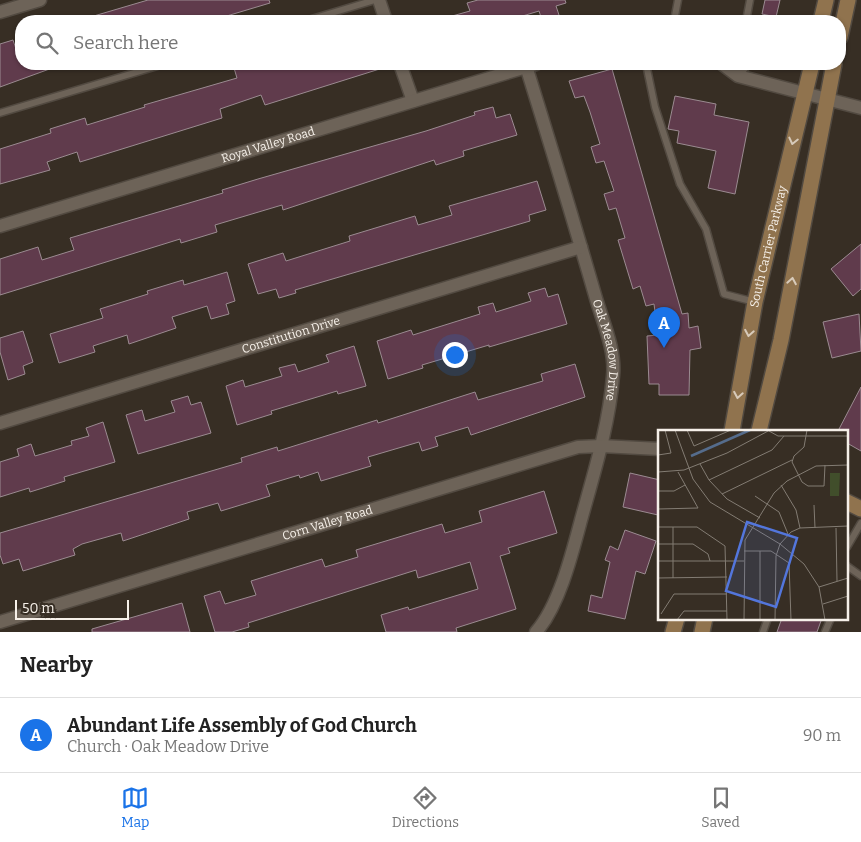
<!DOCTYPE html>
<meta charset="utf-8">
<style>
body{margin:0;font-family:Bitter,serif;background:#f6f6f6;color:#222}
.scale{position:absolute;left:15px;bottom:12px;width:114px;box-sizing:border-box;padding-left:5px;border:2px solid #f6f0e9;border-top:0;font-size:14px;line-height:18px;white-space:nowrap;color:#f6f0e9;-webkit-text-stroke:4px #372e24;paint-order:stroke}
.you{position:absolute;left:454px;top:354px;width:18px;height:18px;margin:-12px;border:4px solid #fff;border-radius:50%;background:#1a73e8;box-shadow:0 0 0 8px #1a73e833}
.badge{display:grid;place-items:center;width:32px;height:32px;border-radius:50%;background:#1a73e8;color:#fff;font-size:16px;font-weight:700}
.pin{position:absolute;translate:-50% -41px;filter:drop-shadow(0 1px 2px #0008)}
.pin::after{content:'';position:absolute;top:26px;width:18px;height:15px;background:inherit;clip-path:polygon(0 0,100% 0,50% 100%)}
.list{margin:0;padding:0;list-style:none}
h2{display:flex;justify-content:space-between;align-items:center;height:65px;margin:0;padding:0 20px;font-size:21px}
h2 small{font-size:16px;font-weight:400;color:#767676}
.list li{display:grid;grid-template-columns:32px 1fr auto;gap:15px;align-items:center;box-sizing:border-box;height:75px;padding:0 20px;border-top:1px solid #e0e0e0}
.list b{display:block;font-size:19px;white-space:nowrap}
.list p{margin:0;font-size:16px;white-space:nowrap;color:#767676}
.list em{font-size:16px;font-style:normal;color:#767676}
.icon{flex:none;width:28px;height:28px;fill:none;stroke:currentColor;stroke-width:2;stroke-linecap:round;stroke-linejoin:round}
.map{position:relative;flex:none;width:861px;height:632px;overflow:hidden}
.search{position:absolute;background:#fff;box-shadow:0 1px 4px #0004;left:15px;right:15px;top:15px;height:55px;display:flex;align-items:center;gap:12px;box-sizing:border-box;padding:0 18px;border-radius:20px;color:#767676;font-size:19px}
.sheet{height:140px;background:#fff}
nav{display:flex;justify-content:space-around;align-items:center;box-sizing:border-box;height:70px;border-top:1px solid #e0e0e0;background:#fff;font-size:14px;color:#767676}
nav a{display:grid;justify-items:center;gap:2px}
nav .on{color:#1a73e8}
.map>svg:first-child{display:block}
</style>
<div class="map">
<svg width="861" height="632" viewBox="0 0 861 632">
<rect width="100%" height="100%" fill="#372e24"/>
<path fill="#603b4c" stroke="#9b8b91" d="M148,0H269L270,3L210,21H87V18Z
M478,0H565L566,3L556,6L559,15L542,20L539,11L506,21H445V18L470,11L467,3Z
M765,0H780L776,17L762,14Z
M13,40L21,64H55V67L0,87V44Z
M247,64H386V67L265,105L261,95L220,109L222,118L80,162L77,152L47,162L50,170L0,184V149L51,133L50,129L85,118L87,125L145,107L144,105L237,78L234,68Z
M612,69L682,314L688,313L689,328L698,326L701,348L690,350L689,395H659V384H649L647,336L658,335L654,304L646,306L640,286L633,289L618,240L625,238L616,208L609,210L604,194L614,191L604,161L596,163L591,147L600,144L590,112L584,96L575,98L569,81Z
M675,96L716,104L714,115L749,122L735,194L708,188L716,151L677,143L679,131L668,129Z
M493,107L496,118L510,114L517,135L463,151L464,156L436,165L434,160L283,210L282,205L215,225L217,232L181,243L180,239L0,295V259L38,247L42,260L74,250L70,238L223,193L222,190L258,179L426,131L475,115L474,112Z
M537,181L546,210L529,215L530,221L295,290L296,293L279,298L276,289L258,294L248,264L283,253L286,261L350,241L349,236L415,216L418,225L452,215L449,206Z
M861,244V289L853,296L831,269Z
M227,272L235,301L226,304L229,314L211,319L207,306L172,317L176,328L129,344L127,335L93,346L95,352L59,363L50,334L103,318L100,309L148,294L147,291L183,280L184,285Z
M545,288L548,297L558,294L567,324L489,347V345L422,365L423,368L388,379L377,341L411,330L413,335L480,314L478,307L493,303L496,312L531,301L528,293Z
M859,314L861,351L832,358L823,322Z
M23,331L33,362L23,366L25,374L8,380L0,352V338Z
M354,346L366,386L338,394L337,391L271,411L272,414L237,425L226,386L243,380L245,387L282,376L279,368L295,364L298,372L329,362L326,355Z
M575,364L585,397L471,435L468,427L435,437L438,446L422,451L419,442L368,457L371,466L321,481L318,472L300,478L299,475L266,485L270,496L221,511L218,503L187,512L189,519L123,541L121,533L82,544L73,549L75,555L23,571L19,559L3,564L0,555V533L242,462L241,458L277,447L278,451L377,420L378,423L475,392L478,400L543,381L541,374Z
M861,387V451L847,443V431H838Z
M188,396L191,405L201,402L211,433L138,454L126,415L142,410L145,421L175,412L171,401Z
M103,422L115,462L64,477L65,481L30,492L29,488L0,497V462L19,456L17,449L31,444L35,456L72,445L71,441L89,436L86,428Z
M630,473L660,480L658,515L623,507Z
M544,491L557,533L508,548L510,553L500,556L516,609L456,628L457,632H386L381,615L408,607L409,610L478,589L470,562L418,578L416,570L248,623L249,627L232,632H215L204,596L220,591L225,604L256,595L251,581L322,559L325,567L358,557L356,550L442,524L445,533L482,522L479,511Z
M625,530L656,541L645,574L636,571L625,619L588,611L591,595L602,598L610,562L605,560L610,546L618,550Z
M182,603L190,632H92V629Z
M782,618H822L817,632H777Z"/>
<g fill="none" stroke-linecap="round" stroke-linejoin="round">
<g stroke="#524a41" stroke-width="9">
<path id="lane" d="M305,21L375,0
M674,21L678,0
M746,21L750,0
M646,64L655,107L680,184L706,229L724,294L755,302
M738,76L749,64
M0,113L164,64
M847,547L861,523
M847,566L861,576
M763,632L768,618
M825,632L831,618"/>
</g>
<g stroke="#524a41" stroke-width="15">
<g id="street">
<path d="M379,0L386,21"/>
<path d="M0,12L40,0"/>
<path d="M400,64L413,101"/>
<path d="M722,64L738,76L861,108"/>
<path id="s1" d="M526,66C550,143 573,219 595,295C602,320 616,350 613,376C609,425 594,473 581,520C572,554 559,606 536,632"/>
<path id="s2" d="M0,226L536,64"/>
<path id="s3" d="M0,423L581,247"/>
<path id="s4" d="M0,622L578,447L601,446L660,449"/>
</g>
</g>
<g stroke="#524a41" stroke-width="18">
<g id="secondary">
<path d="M821,21L826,0"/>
<path d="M840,37L848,0"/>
<path id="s5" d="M732,431L755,302L812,64"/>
<path d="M759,431L781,340L834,64"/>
<path d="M847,502L861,509"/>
<path d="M673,632L677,618"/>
<path d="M702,632L705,618"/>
</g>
</g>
<use href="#lane" stroke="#6d6358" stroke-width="6"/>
<use href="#street" stroke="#6d6358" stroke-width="12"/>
<use href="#secondary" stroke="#90734e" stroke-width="15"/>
</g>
<defs><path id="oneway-chevron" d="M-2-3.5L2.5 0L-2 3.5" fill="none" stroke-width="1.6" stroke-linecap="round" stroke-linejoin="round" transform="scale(1.25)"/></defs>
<g stroke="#d7caba">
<use href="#oneway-chevron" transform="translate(793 141) rotate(103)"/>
<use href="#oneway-chevron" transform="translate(792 281) rotate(-80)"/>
<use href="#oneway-chevron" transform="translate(749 333) rotate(100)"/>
<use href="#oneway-chevron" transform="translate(738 395) rotate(100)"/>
</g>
<g text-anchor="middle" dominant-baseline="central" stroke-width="4" stroke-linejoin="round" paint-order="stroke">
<g font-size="12" fill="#f6f0e9" stroke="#372e24">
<text stroke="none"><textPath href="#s2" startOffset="280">Royal Valley Road</textPath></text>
<text stroke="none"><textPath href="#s5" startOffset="188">South Carrier Parkway</textPath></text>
<text stroke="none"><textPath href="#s3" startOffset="304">Constitution Drive</textPath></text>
<text stroke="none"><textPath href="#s1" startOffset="296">Oak Meadow Drive</textPath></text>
<text stroke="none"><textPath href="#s4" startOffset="342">Corn Valley Road</textPath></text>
</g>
</g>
<g transform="translate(658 430)">
<rect width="190" height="190" fill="#372e24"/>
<path d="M172,43H182L181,66H172Z" fill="#414e2b"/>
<path fill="none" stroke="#556c8c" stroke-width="2.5" d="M33,26L92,0"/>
<path fill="none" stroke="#837c73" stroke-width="1" d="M17,0L35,49L52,72L122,114L146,134L161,157L167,190M29,0L36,16L73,0M149,0L146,17L136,26L134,32L144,52L150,56H166L167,35M111,1L120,6H190M0,25L13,23L7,0M42,34L51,50L69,69L102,88M0,42L26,40L69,23L112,0M51,50L114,20L126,6M123,55L138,80L142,98M0,61H16L27,55M64,64L134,30M97,66L121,82L130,104M156,75L157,98M0,79L40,78L20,42M0,97H39L67,116L69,190M178,98L179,151M0,114H35L50,124L52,131M122,114L133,102L142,98L190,96M86,121H113L131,133L133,190M102,121V190M0,131H86M0,148L69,147M15,148V97M161,157L190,148M165,174L190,166M3,184L16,164H69M19,190L26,181H69M86,190L87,110L116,63L129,51L158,36L190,35M117,190L118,126L122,114"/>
<path fill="#5376dc" fill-opacity="0.15" stroke="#5376dc" stroke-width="2.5" d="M89,92L139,108L118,177L68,161Z"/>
<rect width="190" height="190" fill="none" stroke="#f6f0e9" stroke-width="2.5"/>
</g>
</svg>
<div class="scale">50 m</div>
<div class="you"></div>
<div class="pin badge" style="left:664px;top:348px">A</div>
<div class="search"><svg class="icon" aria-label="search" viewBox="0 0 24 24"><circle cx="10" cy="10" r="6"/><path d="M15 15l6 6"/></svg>Search here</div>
</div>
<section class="sheet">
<h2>Nearby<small></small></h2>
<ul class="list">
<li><span class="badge">A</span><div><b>Abundant Life Assembly of God Church</b><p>Church · Oak Meadow Drive</p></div><em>90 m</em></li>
</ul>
</section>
<nav>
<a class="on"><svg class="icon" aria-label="map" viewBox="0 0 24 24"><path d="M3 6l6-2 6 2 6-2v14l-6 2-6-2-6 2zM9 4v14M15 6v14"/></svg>Map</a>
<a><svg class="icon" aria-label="directions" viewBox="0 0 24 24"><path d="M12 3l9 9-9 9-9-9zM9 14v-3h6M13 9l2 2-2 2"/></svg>Directions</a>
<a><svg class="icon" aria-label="saved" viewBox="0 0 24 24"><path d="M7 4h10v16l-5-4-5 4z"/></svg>Saved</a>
</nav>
